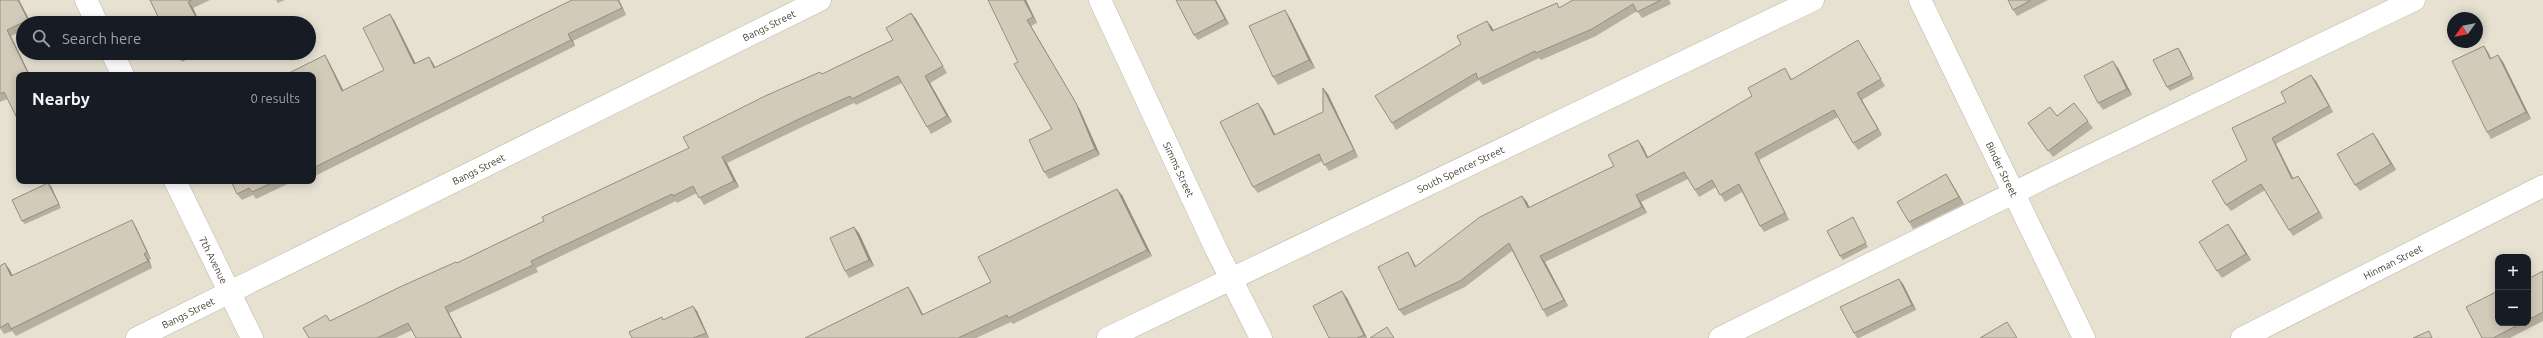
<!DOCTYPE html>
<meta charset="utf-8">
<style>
body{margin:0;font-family:Ubuntu,sans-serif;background:#20242c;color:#f1f3f6}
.controls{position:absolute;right:12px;bottom:12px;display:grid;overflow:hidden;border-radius:8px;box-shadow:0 2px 10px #0003}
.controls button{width:36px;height:36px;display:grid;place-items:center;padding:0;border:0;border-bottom:1px solid #363941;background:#171b24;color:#f1f3f6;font:20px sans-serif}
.compass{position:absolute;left:2447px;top:12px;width:36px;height:36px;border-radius:50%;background:#171b24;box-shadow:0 2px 10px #0003;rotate:237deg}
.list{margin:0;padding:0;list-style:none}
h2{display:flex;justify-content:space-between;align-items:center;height:52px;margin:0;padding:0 16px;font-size:17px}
h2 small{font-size:13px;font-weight:400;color:#9ea1a6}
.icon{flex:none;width:22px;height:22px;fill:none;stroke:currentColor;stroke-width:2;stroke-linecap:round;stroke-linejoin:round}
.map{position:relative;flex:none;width:2543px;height:338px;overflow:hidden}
.search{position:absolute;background:#171b24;box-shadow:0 2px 10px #0003;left:16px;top:16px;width:300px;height:44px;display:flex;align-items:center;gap:10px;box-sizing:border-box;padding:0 14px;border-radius:22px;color:#9ea1a6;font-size:15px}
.panel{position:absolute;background:#171b24;box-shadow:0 2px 10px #0003;left:16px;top:72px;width:300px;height:112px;border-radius:8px}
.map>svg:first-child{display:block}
</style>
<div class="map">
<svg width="2543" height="338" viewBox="0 0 2543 338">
<rect width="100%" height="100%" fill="#f2eee3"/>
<path fill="#e6e1d1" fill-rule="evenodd" d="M0,0H2543V338H0ZM2453,18H2477V42H2453ZM23,23H309V53H23ZM19,75H313V181H19ZM2498,257H2528V323H2498Z"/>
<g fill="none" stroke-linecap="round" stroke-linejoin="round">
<g stroke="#bdb7a6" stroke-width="23">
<g id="minor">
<path d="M86,0L97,23"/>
<path id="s1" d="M1100,0L1216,249L1261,338"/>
<path id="s2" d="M1920,0L2084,338"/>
<path d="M112,53L123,75"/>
<path id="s3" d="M175,181L252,338"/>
<path id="s4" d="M137,338L820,0"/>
<path id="s5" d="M1108,338L1813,0"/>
<path d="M1720,338L2046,177L2414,0"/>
<path id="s6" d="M2242,338L2543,186"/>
</g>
</g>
<use href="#minor" stroke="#fff" stroke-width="22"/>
</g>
<path fill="#b5af9f" d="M0,0H19L31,23H23V30L11,36L7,99L0,102Z
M150,0H210L193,8L200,23H161Z
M276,0H285L278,3Z
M572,0H619L626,15L573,41L575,46L313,177V75L325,55L329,62L344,91L384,70L394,20L415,63H433L435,67Z
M1026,0L1037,23L1031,26L1080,110L1100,155L1049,179L1044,172L1052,129L1018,62Z
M1216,0L1229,24L1198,40L1194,35Z
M1573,0H1669L1671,4L1642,18L1637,11L1596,36L1541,60L1539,58L1483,85L1479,80L1396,130L1392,123L1461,44L1487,21L1493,31L1560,8Z
M2008,0H2048L2017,16L2013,10Z
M911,13L916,19L947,73L930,83L952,122L931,134L927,127L902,83L856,105L854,103L804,126L727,163L739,187L704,205L697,193L677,203L676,201L536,268L538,272L395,338H309L330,321L457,263L544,221L689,148L822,74L893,40Z
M1290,18L1315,68L1278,85L1273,77Z
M2484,46L2491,59L2498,55L2503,62L2531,119L2491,139L2487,132Z
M1862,47L1885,86L1862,100L1882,135L1858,150L1853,143L1838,117L1759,160L1789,220L1764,232L1760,226L1742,192L1725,202L1716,187L1699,197L1688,179L1641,202L1647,213L1545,262L1568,306L1547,317L1543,310L1512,251L1465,287L1404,316L1399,310L1408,252L1416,266L1522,196L1527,202L1529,208L1614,166L1638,140L1643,147L1648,157L1789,75L1792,80Z
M2178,48L2181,52L2194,79L2170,91L2167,87Z
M176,53H200L182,62Z
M2118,68L2132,95L2103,110L2098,103Z
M2316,81L2333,112L2276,144L2293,179L2298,176L2302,182L2323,218L2293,236L2289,230L2265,190L2231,211L2226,205L2247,160L2286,102Z
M1328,94L1358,157L1329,171L1322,161L1258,193L1253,187L1263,110L1275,135L1323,112Z
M2074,103L2093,128L2053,157L2028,123L2057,116Z
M2373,133L2396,170L2360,191L2355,185Z
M1946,174L1950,180L1964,204L1913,229L1909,222Z
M231,181H294L256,199L253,195L242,200L237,194Z
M51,186L61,208L25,224L22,221Z
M1122,195L1152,256L1013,324L1011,322L976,338H805L908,287L912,293L923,315L991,282Z
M1853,217L1868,247L1843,260L1840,256Z
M2228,224L2251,260L2222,278L2217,271Z
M136,227L151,259L149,260L152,268L16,336L12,331L4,334L0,328V266L10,270L12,276Z
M859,233L874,266L849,278L845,271Z
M2543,271V321L2510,338H2482L2498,323H2528V279Z
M1903,284L1916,310L1859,338H1857L1854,333Z
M1347,298L1367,338H1329Z
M697,311L709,338H632L662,317L663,320Z"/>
<path fill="#948e82" d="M18,0H19L31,23L28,20Z
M618,0H619L626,15L622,8Z
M1024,0H1026L1037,23L1033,17Z
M1215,0H1216L1229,24L1225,19Z
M188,2L193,8L200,23H199Z
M1285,10L1290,18L1315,68L1309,60Z
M911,13L916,19L947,73L943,66Z
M390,14L394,20L419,70L414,64Z
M1027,20L1031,26L1080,110L1100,155L1095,149Z
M1487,21L1492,27L1497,38L1492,31Z
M7,30L11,36L30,75H29Z
M568,34L573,41L575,46L571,40Z
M2484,46L2488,52L2495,66L2490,59Z
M2178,48L2181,52L2194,79L2192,75Z
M325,55L329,62L347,98L342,91Z
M2498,55L2503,62L2531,119L2526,112Z
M429,57L433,63L438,74L434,68Z
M2113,61L2118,68L2132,95L2127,89Z
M1785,68L1789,75L1796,87L1791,80Z
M2311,75L2316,81L2333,112L2329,106Z
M925,76L930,83L952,122L947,116Z
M1323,88L1328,94L1358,157L1354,150Z
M1857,93L1862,100L1882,135L1878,129Z
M1258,103L1263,110L1279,142L1274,135Z
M2373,133L2378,140L2396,170L2391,164Z
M2272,138L2276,144L2297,186L2292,179Z
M1638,140L1643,147L1651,164L1647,158Z
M1755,153L1759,160L1789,220L1785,213Z
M722,157L727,163L739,187L734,181Z
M1946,174L1950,180L1964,204L1959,197Z
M2298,176L2302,182L2323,218L2319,212Z
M48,183L51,186L61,208L59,204Z
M1117,189L1122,195L1152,256L1147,250Z
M1636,195L1641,202L1647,213L1642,207Z
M1522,196L1527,202L1533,215L1528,208Z
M132,220L136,227L151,259L147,252Z
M2228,224L2233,231L2251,260L2246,254Z
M854,227L859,233L874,266L869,260Z
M1408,252L1412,259L1419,273L1415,267Z
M144,254L149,260L152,268Z
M1540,256L1545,262L1568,306L1564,300Z
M5,263L10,270L16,283L11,276Z
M1899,279L1903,284L1916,310L1912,305Z
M908,287L912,293L927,322L922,315Z
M1342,291L1347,298L1367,338L1364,335Z
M693,306L697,311L709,338L706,333Z
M445,307L449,313L462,338H461Z"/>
<path fill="#d3cbb9" stroke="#948e82" d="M0,0H18L28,20L7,30L29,75H19V122L4,92L0,94Z
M150,0H192L188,2L199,23H161Z
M572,0H618L622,8L568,34L571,40L313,168V75H290L289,73L325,55L342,91L384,70L363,28L390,14L414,64L429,57L434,68Z
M988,0H1024L1033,17L1027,20L1076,103L1095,149L1044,172L1029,140L1052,129L1014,64L1018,62Z
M1176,0H1215L1225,19L1194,35Z
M1573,0H1661L1637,12L1633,4L1592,29L1536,53L1535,51L1478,79L1476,73L1392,123L1375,96L1461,44L1457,36L1487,21L1492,31L1557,3L1559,8Z
M2008,0H2031L2013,10Z
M1285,10L1309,60L1273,77L1249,26Z
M911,13L943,66L925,76L947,116L927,127L898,76L852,99L850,96L799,119L722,157L734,181L699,198L693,186L673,196L672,194L531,261L533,265L445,307L461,338H416L408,323L377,338H309L303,328L326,315L330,321L402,286L456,262L457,263L544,221L542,217L689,148L683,137L765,96L820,72L822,74L893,40L886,28Z
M1858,40L1881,79L1857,93L1878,129L1853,143L1834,110L1755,153L1785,213L1760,226L1739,184L1720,195L1712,180L1695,190L1684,172L1636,195L1642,207L1540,256L1564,300L1543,310L1509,243L1460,281L1399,310L1378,267L1408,252L1415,267L1480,217L1522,196L1528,208L1614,166L1608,155L1638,140L1647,158L1752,96L1748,88L1785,68L1791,80Z
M2484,46L2490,59L2498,55L2526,112L2487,132L2452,61Z
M2178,48L2192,75L2167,87L2153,60Z
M176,53H184L178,56Z
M2113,61L2127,89L2098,103L2084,76Z
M2311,75L2329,106L2272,138L2292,179L2298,176L2319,212L2289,230L2261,184L2226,205L2212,181L2247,160L2232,128L2286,102L2281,92Z
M1323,88L1354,150L1324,165L1319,154L1253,187L1220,122L1258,103L1274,135L1323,112Z
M2074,103L2088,121L2048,151L2028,123L2050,107L2057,116Z
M2373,133L2391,164L2355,185L2337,154Z
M1946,174L1959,197L1909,222L1897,202Z
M231,181H276L252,192L249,188L237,194Z
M48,183L59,204L22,221L12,200Z
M1117,189L1147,250L1008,318L1007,315L958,338H805L908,287L922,315L991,282L978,257Z
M1853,217L1866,243L1840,256L1827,231Z
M132,220L147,252L144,254L148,261L11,329L8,323L0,328V266L5,263L11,276Z
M2228,224L2246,254L2217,271L2199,242Z
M854,227L869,260L845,271L830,238Z
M2543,271V312L2528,320V279Z
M1899,279L1912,305L1854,333L1840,307Z
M1342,291L1364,335L1357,338H1329L1313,306Z
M2498,291V323H2522L2493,338H2482L2466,307Z
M693,306L706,333L693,338H632L629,332L662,317L663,320Z
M2007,322L2017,338H1980Z
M1387,327L1394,338H1370Z
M2429,331L2432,338H2413Z"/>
<g text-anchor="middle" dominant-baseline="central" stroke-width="4" stroke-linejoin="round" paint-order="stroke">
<g font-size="10" fill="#443e33" stroke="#fff">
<text stroke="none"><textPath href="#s4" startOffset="705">Bangs Street</textPath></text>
<text stroke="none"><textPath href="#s4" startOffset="381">Bangs Street</textPath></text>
<text stroke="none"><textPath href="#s5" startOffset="391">South Spencer Street</textPath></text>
<text stroke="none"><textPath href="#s2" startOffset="188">Binder Street</textPath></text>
<text stroke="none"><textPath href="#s1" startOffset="187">Simms Street</textPath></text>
<text stroke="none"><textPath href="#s3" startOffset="88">7th Avenue</textPath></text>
<text stroke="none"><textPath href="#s6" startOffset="169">Hinman Street</textPath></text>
<text stroke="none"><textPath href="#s4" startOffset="57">Bangs Street</textPath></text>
</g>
</g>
</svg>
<div class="controls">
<button>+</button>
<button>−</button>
</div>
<svg class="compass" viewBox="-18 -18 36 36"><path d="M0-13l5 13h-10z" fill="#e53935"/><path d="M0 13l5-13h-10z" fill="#9ea1a6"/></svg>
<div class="search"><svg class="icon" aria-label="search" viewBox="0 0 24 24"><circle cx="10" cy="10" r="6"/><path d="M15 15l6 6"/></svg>Search here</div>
<section class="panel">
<h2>Nearby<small>0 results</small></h2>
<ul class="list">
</ul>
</section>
</div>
